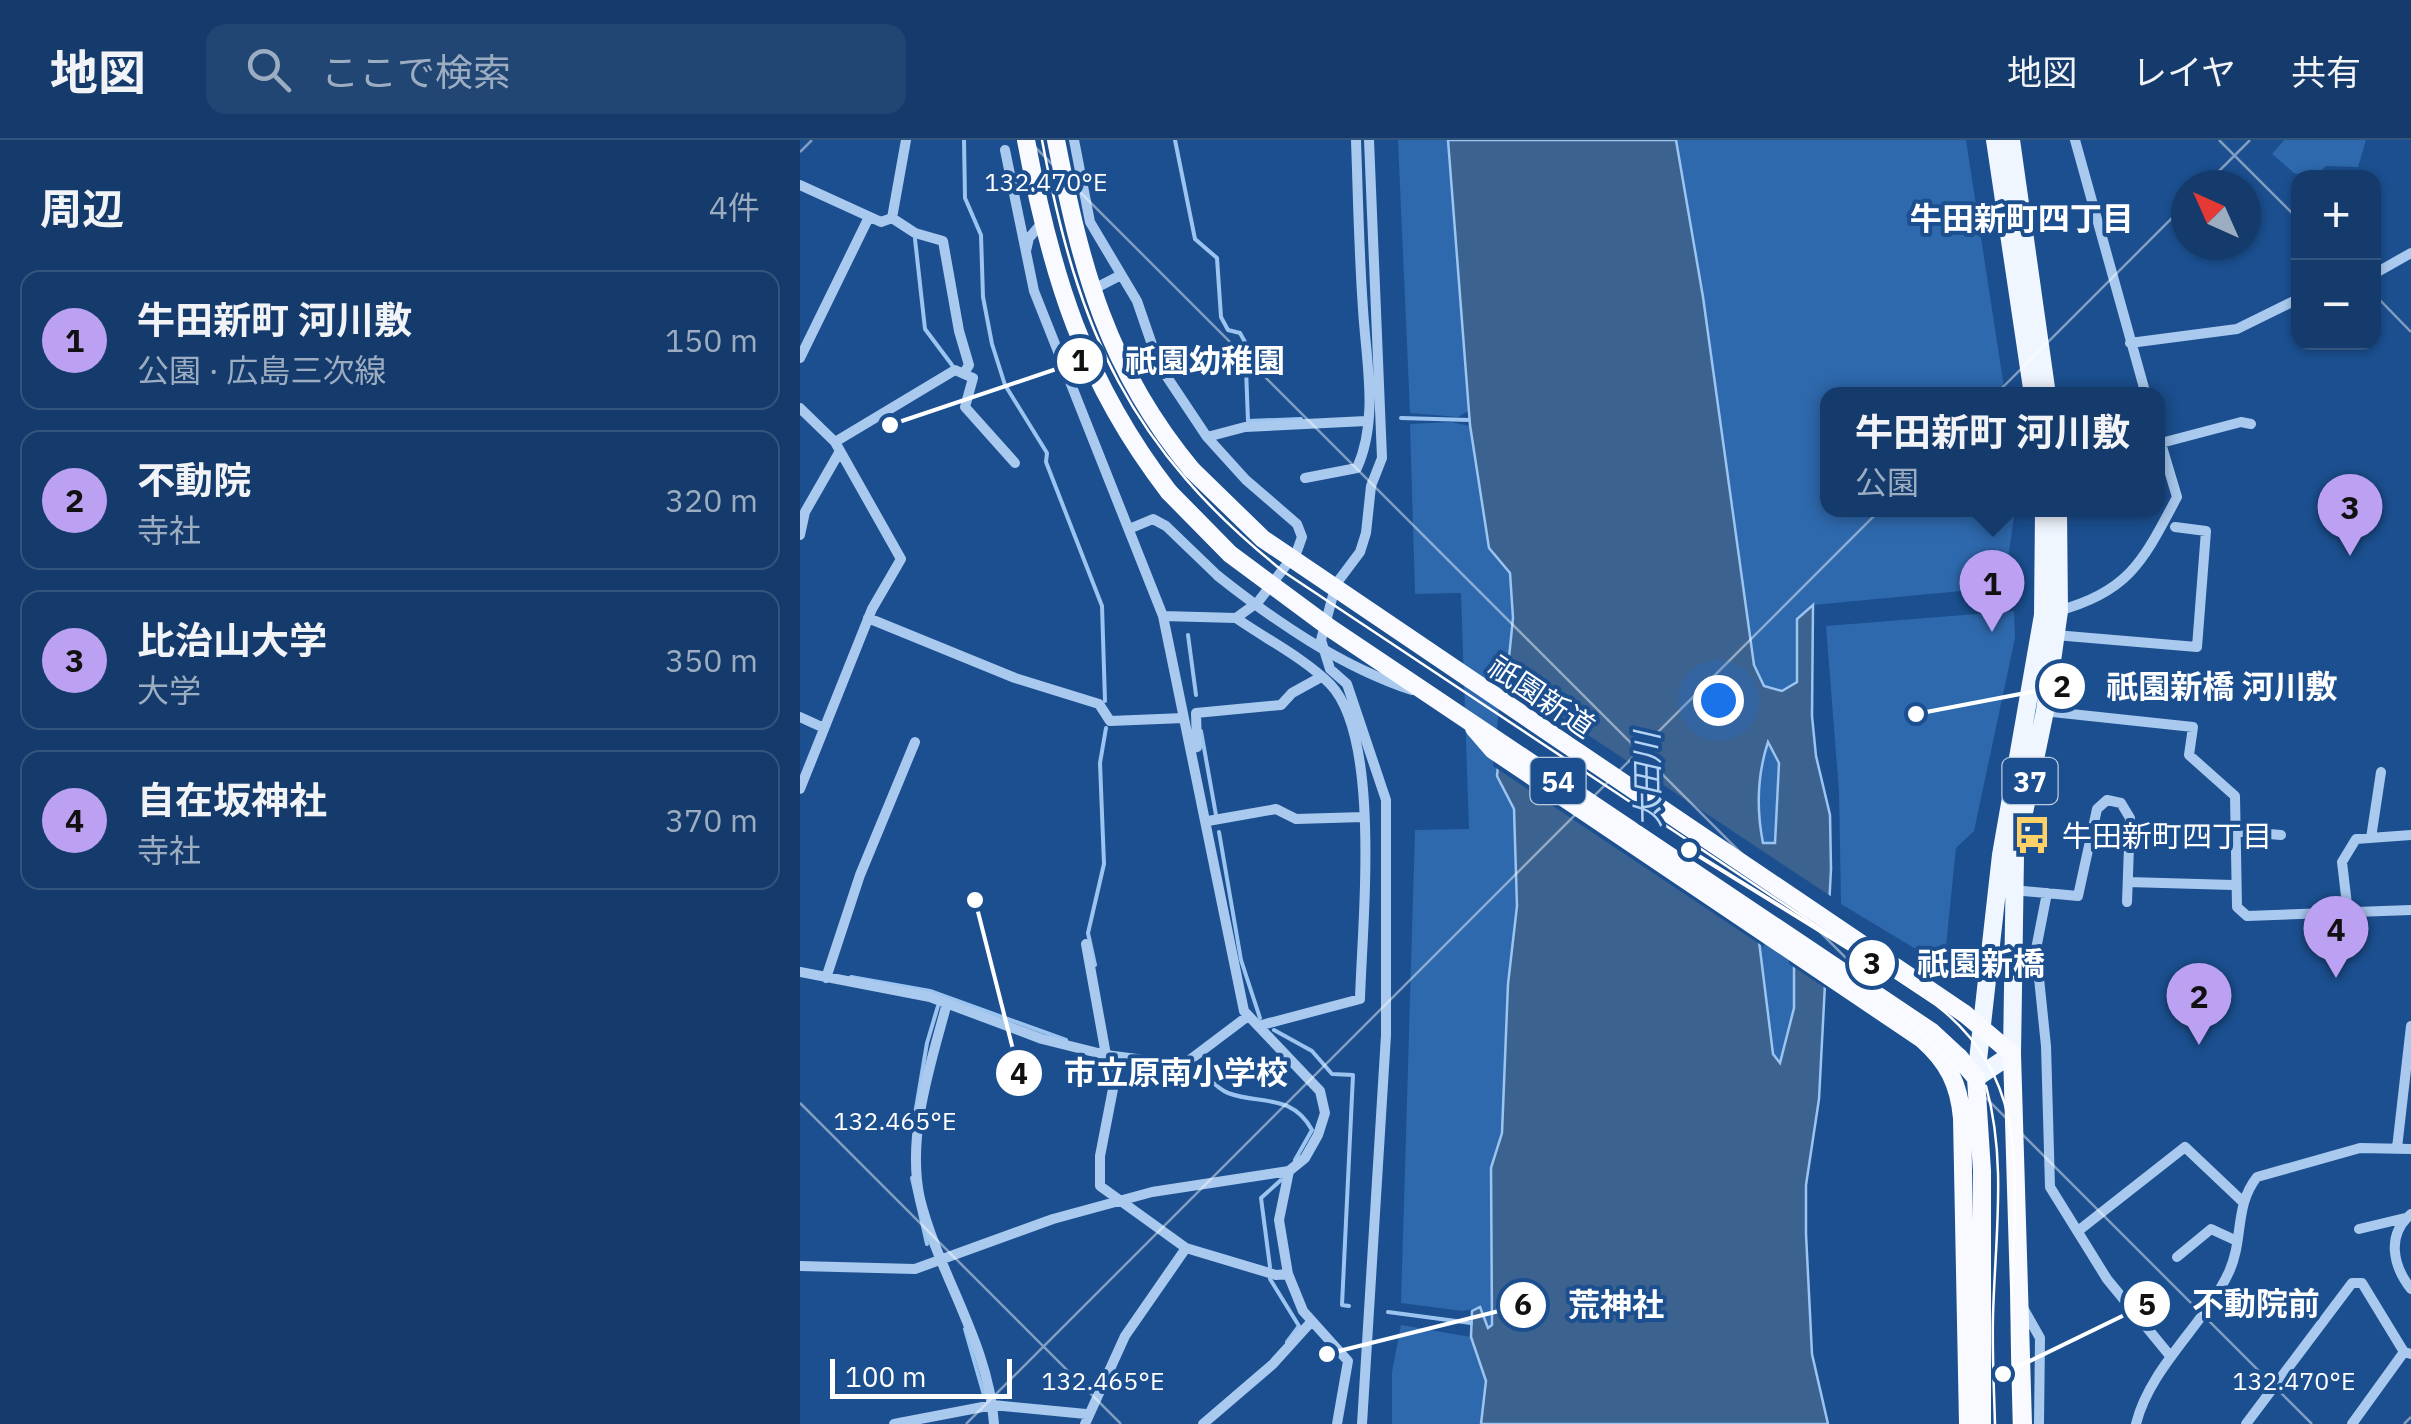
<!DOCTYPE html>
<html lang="ja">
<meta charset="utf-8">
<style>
body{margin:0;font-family:"IBM Plex Sans","Noto Sans JP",sans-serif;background:#214673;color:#f1f3f6}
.controls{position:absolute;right:30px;top:30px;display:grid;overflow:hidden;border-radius:20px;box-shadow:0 2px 8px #0004}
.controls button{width:90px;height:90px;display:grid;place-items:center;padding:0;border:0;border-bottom:2px solid #33557e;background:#143b6b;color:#f1f3f6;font:50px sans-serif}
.compass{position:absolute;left:1371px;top:30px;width:90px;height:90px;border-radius:50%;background:#143b6b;box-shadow:0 2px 8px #0004;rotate:315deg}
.scale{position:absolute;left:30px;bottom:25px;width:182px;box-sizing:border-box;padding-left:10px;border:5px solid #fff;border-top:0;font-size:28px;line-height:35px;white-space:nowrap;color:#fff;-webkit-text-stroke:8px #1b4f8f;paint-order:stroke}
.you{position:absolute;left:918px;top:560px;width:35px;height:35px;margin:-25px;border:8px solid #fff;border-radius:50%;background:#1a73e8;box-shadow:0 0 0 15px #1a73e833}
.badge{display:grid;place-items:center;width:65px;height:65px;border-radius:50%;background:#bca0f2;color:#111;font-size:32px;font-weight:700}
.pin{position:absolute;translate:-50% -82px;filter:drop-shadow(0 2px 5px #0008)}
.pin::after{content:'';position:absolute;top:52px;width:35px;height:30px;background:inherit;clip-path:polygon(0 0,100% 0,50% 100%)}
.popup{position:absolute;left:1020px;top:247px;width:345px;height:130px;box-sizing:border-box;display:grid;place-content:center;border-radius:20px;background:#143b6b;filter:drop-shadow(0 2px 8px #0005);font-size:32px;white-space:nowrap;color:#9dadc1}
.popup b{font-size:38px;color:#f1f3f6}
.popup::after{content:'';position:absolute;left:50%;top:100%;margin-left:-20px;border:20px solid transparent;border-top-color:#143b6b}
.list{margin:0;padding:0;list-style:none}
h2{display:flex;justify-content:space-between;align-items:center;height:130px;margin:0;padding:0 40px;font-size:42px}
h2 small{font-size:32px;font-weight:400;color:#9dadc1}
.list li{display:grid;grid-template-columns:65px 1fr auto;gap:30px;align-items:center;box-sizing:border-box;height:140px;margin:0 20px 20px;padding:0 20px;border:2px solid #33557e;border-radius:20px}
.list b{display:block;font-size:38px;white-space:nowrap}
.list p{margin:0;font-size:32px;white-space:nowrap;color:#9dadc1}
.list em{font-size:32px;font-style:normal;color:#9dadc1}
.icon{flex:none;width:55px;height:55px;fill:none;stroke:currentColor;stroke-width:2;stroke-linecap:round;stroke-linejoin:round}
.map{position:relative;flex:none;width:1611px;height:1284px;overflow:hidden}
header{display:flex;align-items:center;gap:60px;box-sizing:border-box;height:140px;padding:0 50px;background:#143b6b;border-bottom:2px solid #33557e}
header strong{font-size:48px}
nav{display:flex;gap:55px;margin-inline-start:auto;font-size:35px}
.search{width:700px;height:90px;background:#214673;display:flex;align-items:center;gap:25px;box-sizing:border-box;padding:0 35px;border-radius:20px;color:#9dadc1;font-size:38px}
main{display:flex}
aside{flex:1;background:#143b6b}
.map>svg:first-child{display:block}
</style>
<header>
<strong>地図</strong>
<div class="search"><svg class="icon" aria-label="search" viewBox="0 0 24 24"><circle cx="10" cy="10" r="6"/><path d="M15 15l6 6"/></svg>ここで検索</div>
<nav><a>地図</a><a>レイヤ</a><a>共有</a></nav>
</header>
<main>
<aside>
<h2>周辺<small>4件</small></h2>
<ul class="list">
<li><span class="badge">1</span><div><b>牛田新町 河川敷</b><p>公園 · 広島三次線</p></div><em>150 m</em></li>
<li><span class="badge">2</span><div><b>不動院</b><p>寺社</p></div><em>320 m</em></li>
<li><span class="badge">3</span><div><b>比治山大学</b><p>大学</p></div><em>350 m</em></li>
<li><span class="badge">4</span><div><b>自在坂神社</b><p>寺社</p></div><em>370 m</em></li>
</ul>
</aside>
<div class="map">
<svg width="1611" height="1284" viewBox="0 0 1611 1284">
<rect width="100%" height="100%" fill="#1b4f8f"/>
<path fill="#2e69ad" d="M598,0H648L668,271L658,277L610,273Z
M876,0H1166L1205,254L1027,255V370H1215L1204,447L1013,465L997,479V542L982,551L964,546L954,525L903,157Z
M1484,0H1566L1558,27L1526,26L1513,38L1494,33L1472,14Z
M651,282L670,286L689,408L710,433L713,478L697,636L714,668L717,766L708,844L702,993L691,1028L692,1185L688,1188L679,1168L662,1171L601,1163L615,690L669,689L661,453L615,454L610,284Z
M1214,471L1215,498L1174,691L1156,708L1144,826L1041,764L1039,651L1026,486Z
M967,601L979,623L975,703H963C956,667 958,637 967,601Z
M958,792L994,817V868L981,924L973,915Z
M601,1185L671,1197L686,1241L681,1284H592V1232Z"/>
<path fill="#3c6290" stroke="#9cc4f0" stroke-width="2.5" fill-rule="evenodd" d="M648,0H876L903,157L954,525L964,546L982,551L997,542V479L1013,465L1012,576L1016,616L1030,675L1031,729L1019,959L1006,1045V1094L1012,1214L1028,1284H681L686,1241L671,1197L672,1171L680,1167L688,1188L692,1185L691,1028L702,993L708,844L717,766L714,669L697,636L713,478L710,433L689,408L670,285ZM968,602L979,623L975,703H963C956,668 957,636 968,602ZM958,793L994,817V868L980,923L973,914Z"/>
<path fill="#1b4f8f" d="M702,538L1035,759L1030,851L989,824V818L963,795L964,807L693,626Z"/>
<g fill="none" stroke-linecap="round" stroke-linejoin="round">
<path stroke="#9cc4f0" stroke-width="4" d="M164,0L165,58L181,95L183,157L192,204L205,245L247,313L246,322L302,466L305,561
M375,0L395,99L417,118L421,177L428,190L440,193L445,202L448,281L501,279
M115,99L125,189L152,225
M601,278L669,280
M388,495L396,555
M401,591L416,675
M419,692L441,820L460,878
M295,825L288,793L304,724L300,623L306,588
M51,837L130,851L266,900
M474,890L512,911L532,934L553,935L542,1165L549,1166
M397,928C406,935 417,949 428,953C460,965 492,953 512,990L495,1020
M115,974L127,903L138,866
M112,1038L127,1104
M470,1127L461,1058L481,1040
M470,1139L499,1186L487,1202
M588,1172L671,1183
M165,1189L184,1255"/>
<path stroke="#a9c9ee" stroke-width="10" d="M274,0L290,82L337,161L359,225L407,297L446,340L497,384L502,397L497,411L458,462L436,478L363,476
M1275,0L1346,255
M0,45L81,82L92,78L115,93L143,101L159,191L169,225L164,233
M92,78L106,0
M226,111L229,98L241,84
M1574,134L1611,113
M290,151L321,135
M1330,203L1437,189L1498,159
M0,218L69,77
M0,268L35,302L101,419L72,469L0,649
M407,297L445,287L566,281
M35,302L155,230L173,238L165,267L215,323
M1361,303L1441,282L1451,284
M505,338L557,328C579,279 566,221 563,169C559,113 558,56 556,0
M329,389L353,379L366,386L418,436
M0,395L5,372L40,311
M1257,471C1330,452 1344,419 1377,357L1357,290
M68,478L215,538L299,564L310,581L384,578
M436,478C466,499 504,518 530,544C582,598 562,785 560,859L458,886
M1255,495L1397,507L1406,391L1375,387
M1243,571L1393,587L1389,615L1435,656L1437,767L1447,776L1611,770
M0,577L24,588
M392,608L397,607L396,573L481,565L492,553L521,537
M408,681L476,669L496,679L564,677
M1433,691L1481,695
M1571,698L1581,632
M1328,742L1433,745
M1213,750L1278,756L1297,669L1307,660L1321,663L1330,678L1327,762
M1247,753L1236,809L1246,906L1250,1047L1307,1139L1371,1217
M1548,773L1542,722L1556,699L1611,695
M286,804L306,915
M0,832L130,857L242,899L306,915L383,925L448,876
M26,838L60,735L115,602
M147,863C131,923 106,996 120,1059C139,1135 189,1204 194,1284
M319,918L300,1016V1046L386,1108L476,1135L488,1134
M1597,1008L1611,886
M489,1031L479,1080L488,1134L503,1171L548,1221L537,1284
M1611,1074C1586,1095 1593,1126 1611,1149
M1559,1089L1605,1078
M1278,1091L1385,1007L1442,1061
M1377,1117L1411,1089L1437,1101
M0,1126L115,1129L253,1079L352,1052L489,1031L505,1018L518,995L525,973L520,951L444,871L363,476L234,151L205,10
M1222,1166L1240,1198L1239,1284
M94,1284L193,1265L286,1274
M285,1284L325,1196L386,1108
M403,1284L473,1224L511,1182
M562,1284L586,895V660L547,544L530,529L521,500L536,444L560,412L566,393L571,346L582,318L569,0
M1336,1284C1350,1227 1405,1184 1429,1132C1444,1099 1434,1066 1457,1037L1560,1008L1611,1009
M1446,1284L1552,1143H1562L1604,1212L1611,1214
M1552,1284L1604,1212"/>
<path stroke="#f0f6ff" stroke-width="18" d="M1195,0L1233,255
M1211,0L1247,255
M1176,938L1212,914L1215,716L1245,571L1259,471L1258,370
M1176,938L1201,715L1243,475L1244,370"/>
<path stroke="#f8faff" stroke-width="18" d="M226,0C251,135 284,242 369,352
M256,0C281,128 307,228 392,330
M674,588L693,610L1122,899C1148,922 1159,944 1162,978L1168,1284
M1165,874L1212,914L1223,1284
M1159,917L1176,938L1182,1031V1284"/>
<path stroke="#fff" stroke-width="2.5" d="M242,0C278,192 329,308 484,432L1136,865C1232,938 1215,1040 1212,1146C1211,1192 1213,1238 1214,1284
M1186,946C1207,1021 1195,1099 1193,1176C1192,1212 1194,1248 1195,1284"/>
<path stroke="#a9c9ee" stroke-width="10" d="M418,436C476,482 542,527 612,550"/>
<path stroke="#f8faff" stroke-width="18" d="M392,330L463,399L1165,874
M369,352L430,414L530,488L1132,892L1159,917"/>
</g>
<path fill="none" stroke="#fff" stroke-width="2.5" stroke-opacity="0.45" d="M228,0L1512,1284M1419,0L1498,79M0,12L12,0M1405,45L1450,0M1574,154L1611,192M0,963L321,1284M166,1284L1386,64M1604,1284L1611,1277"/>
<defs>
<g id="bus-bare" transform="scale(3)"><path d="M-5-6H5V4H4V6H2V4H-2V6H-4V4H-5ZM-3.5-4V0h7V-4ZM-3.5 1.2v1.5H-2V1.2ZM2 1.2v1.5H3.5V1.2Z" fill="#ffd166" stroke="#1b4f8f" stroke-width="2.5" paint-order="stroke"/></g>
</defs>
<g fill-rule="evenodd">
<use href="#bus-bare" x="1232" y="695"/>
</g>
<g text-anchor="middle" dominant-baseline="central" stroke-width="8" stroke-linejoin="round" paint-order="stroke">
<g fill="#1b4f8f" stroke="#bbcadd" stroke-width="2.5">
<rect x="730.5" y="618" width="55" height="46" rx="8"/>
<rect x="1202.5" y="618" width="55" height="46" rx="8"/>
</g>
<g font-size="28" font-weight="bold" fill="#fff">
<text x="758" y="641">54</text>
<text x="1230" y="641">37</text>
</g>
<g font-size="30" fill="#fff" stroke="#1b4f8f">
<text transform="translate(742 556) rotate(34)">祇園新道</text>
</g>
<g font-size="30" fill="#fff" stroke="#1b4f8f" text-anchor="start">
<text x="1262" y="695">牛田新町四丁目</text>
</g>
<g font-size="32" font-weight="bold" fill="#fff" stroke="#1b4f8f">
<text x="1222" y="78">牛田新町四丁目</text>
</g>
<g font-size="32" font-style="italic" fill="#b5d3f5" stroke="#1b4f8f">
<text transform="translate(847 640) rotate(-91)">太田川</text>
</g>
</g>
<g font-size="25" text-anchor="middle" fill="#fff" stroke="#1b4f8f" stroke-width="8" stroke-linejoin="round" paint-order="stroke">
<text x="246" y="51">132.470°E</text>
<text x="95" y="990">132.465°E</text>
<text x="303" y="1250">132.465°E</text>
<text x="1494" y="1250">132.470°E</text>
</g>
<path fill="none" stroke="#fff" stroke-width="4" d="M90 285L280 221M1116 574L1262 546M889 710L1072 823M175 760L219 933M1203 1234L1347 1164M527 1214L723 1165"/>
<g fill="#fff" stroke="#1b4f8f" stroke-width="4">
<circle cx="90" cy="285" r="10"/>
<circle cx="1116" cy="574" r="10"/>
<circle cx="889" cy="710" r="10"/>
<circle cx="175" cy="760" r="10"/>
<circle cx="1203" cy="1234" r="10"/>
<circle cx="527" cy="1214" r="10"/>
<circle cx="280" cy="221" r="25"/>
<circle cx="1262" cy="546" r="25"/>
<circle cx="1072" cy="823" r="25"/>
<circle cx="219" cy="933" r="25"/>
<circle cx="1347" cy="1164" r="25"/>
<circle cx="723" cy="1165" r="25"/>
</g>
<g font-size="30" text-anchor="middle" font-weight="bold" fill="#111">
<text x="280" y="231">1</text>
<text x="1262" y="557">2</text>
<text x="1072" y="834">3</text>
<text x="219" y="944">4</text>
<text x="1347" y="1175">5</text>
<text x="723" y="1175">6</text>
</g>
<g font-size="32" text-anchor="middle" font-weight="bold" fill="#fff" stroke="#1b4f8f" stroke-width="8" stroke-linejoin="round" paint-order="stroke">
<text x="405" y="232">祇園幼稚園</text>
<text x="1422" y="558">祇園新橋 河川敷</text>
<text x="1181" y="835">祇園新橋</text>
<text x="376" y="944">市立原南小学校</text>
<text x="1456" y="1175">不動院前</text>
<text x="816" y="1176">荒神社</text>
</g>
</svg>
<div class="controls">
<button>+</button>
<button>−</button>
</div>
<svg class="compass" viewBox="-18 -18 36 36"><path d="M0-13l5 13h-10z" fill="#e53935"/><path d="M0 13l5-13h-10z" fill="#9dadc1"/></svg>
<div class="scale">100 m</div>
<div class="you"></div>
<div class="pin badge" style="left:1192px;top:492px">1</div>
<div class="popup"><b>牛田新町 河川敷</b>公園</div>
<div class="pin badge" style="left:1399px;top:905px">2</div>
<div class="pin badge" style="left:1550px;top:416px">3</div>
<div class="pin badge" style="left:1536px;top:838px">4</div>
</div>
</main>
